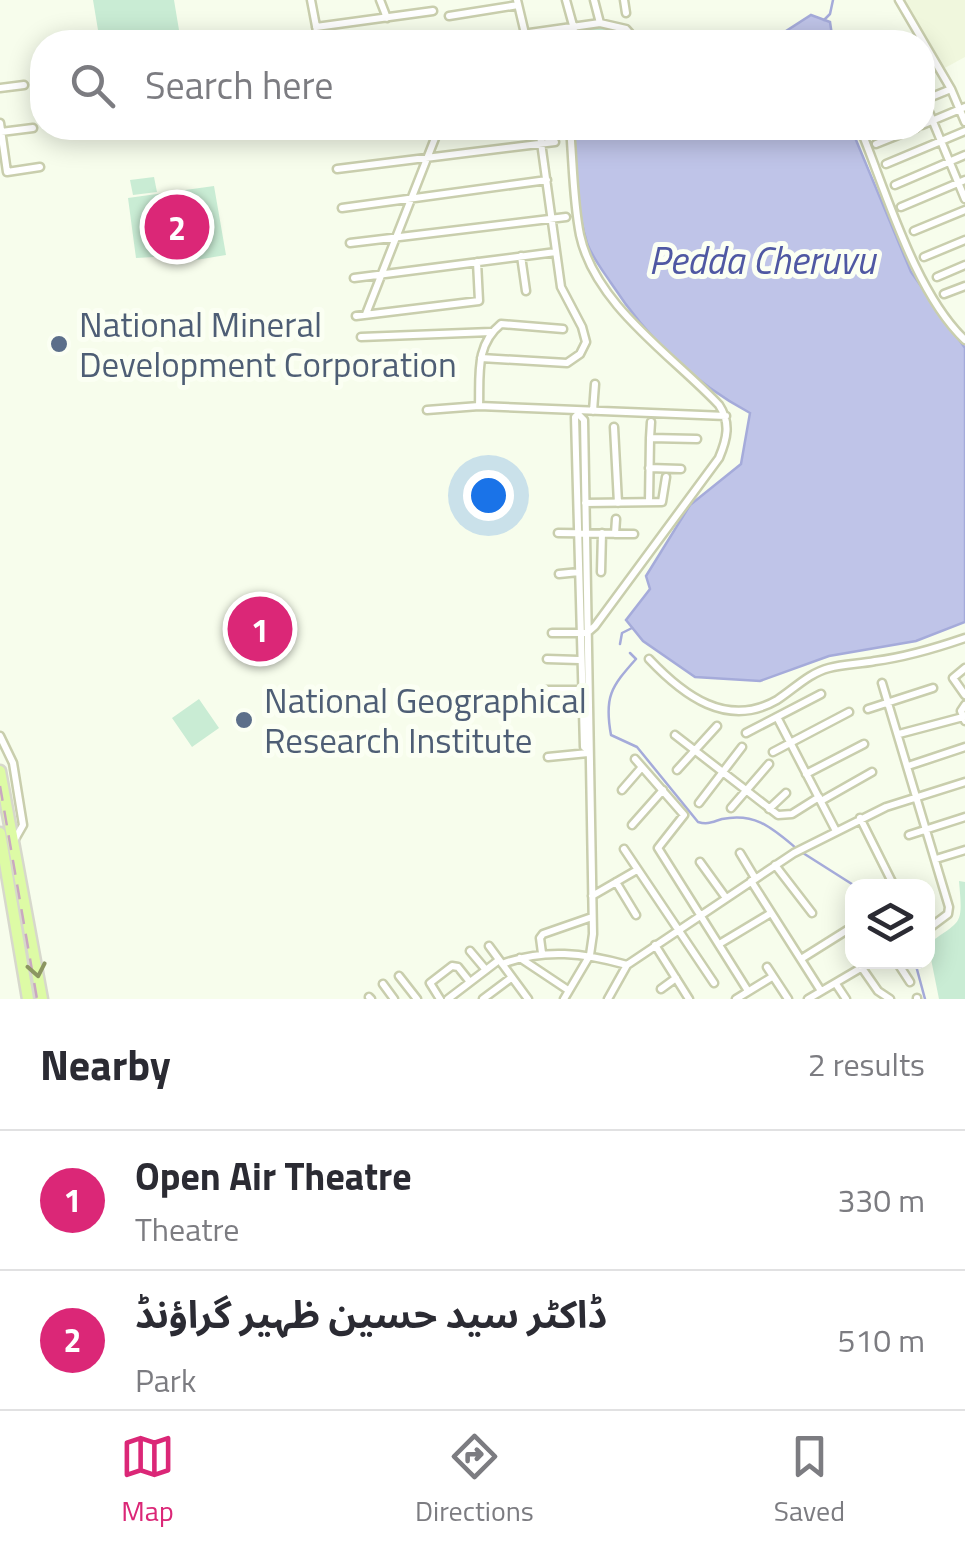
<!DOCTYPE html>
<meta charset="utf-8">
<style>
body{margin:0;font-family:"Titillium Web","Noto Sans Arabic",sans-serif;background:#f7f7f7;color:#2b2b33}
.controls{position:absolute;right:30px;bottom:30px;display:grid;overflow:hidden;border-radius:20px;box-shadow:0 5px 25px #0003}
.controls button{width:90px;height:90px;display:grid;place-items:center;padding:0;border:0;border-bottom:2px solid #e1e1e2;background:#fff;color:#2b2b33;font:50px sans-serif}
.you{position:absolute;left:488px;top:495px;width:35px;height:35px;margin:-25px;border:8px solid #fff;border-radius:50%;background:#1a73e8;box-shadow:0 0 0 15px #1a73e833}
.badge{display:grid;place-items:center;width:65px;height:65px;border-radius:50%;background:#db2777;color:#fff;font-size:32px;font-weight:700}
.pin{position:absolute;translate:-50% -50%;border:5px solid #fff;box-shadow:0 2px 10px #0006}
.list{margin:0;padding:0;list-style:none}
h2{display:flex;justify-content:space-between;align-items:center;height:130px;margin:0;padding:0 40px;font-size:42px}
h2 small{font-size:32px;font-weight:400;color:#7c7c81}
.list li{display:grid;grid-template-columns:65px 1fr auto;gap:30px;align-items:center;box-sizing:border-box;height:140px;padding:0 40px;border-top:2px solid #e1e1e2}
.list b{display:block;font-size:38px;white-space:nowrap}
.list p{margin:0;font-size:32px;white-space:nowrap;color:#7c7c81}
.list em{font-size:32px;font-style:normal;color:#7c7c81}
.icon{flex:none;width:55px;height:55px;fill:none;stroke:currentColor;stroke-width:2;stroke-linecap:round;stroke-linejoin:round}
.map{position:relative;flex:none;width:965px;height:999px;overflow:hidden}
.search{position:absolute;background:#fff;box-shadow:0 5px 25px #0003;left:30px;right:30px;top:30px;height:110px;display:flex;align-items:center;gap:25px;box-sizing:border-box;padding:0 35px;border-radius:40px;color:#7c7c81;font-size:38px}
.sheet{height:410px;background:#fff}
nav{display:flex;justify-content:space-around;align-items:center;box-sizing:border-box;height:140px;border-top:2px solid #e1e1e2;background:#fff;font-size:28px;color:#7c7c81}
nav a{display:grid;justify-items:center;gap:5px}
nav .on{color:#db2777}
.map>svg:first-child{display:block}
</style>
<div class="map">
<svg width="965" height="999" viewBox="0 0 965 999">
<rect width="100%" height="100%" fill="#f7fdec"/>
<path fill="#f0f7dd" d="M898,0H965V57L941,70Z"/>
<path fill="#c9ecd4" d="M93,0H174L181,42H100Z
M603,27L627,32L633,42H541V37Z
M154,177L157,192L133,195L130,180Z
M214,186L226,255L184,262L172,256L136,258L128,198Z
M199,699L219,728L192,747L172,718Z
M959,881L965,882V999H939L928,944C962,919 963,927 959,881Z"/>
<path fill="#bfc4e8" stroke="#a5abda" stroke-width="2.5" d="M811,15L830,22L833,42H769Z
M574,128H851L911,272L965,348V622L916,641L829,656L760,681L695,677L643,641L626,620L650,589L646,576L690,505L741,464L750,413C692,382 647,338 611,283C603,271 592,257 587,243C576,209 575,163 574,128Z"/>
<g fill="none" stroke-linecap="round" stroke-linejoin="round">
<path stroke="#a5abda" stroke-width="2.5" d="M824,20L830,14L833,0
M620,644L622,633L632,628
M630,653L636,659C611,687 604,697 611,735L637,747L698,822C708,825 712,822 722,819C755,812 772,828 796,848
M803,853L855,886
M915,962L925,999"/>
<g stroke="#c9cead" stroke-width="10">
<path id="pedestrian" d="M560,42L589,37L595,42H607"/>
</g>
<g stroke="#c9cead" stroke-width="11">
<path id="minor" d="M311,0L319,42
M380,0L387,18
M517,0L527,42
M566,0L574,29
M594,0L600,23
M624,0L626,13
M899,0L951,89L965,122
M449,16L518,5
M316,27L433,11
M467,42L600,23L626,29L634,38
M0,88L24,85
M922,95L965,199
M924,100L951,89
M0,123L7,172L40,167
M922,125L965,107
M331,128L338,133L380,128
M860,128C886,191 915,293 965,340
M1,132L33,128
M876,144L916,128
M886,164L965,131
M337,169L555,142
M895,185L965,155
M901,207L965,180
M342,208L547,180
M914,231L965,210
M350,243L566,217
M521,256L526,291
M924,257L965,240
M937,277L965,265
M354,278L556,252
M944,294L965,286
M366,314L439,128
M356,316L479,301L477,262
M361,337L491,332
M481,358L567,363L580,354L586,342L582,327L561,287L539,128
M479,406C480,375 475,345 501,324L563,329
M427,410L479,406L726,416
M593,411L595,384
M614,427L618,503
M650,438L651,422
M649,468L681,469
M649,502L650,438L697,439
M585,503L662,502L666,477
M558,533L634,534
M615,534L616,519
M601,572L602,533
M559,574L579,572
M552,633H587L595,626L719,458C727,439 731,423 719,405C672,355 595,305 580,235C573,200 573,162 570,128
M547,659L579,660
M649,659C683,695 727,729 777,700C794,689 809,673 829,668C844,664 860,664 875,661C906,657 936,648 965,638
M965,668L953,678L965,695
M882,683L949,907L948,914L928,929
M544,690H583
M965,705L961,711L965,721
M868,709L933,688
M777,717L836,831
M746,733L821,694
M899,734L963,717
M675,735L778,815L792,814L819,797
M0,736L13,763L23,825L15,839
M773,752L849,712
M548,757L588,753
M635,759L684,815L658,848L748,991
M908,766L965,747
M677,770L717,726
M806,774L864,744
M622,790L642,767
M821,801L872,772
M699,803L742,747
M731,808L769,764
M769,809L786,793
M860,818L894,886
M632,825L663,790
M909,835L965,817
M624,849L714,983
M740,853L755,878
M936,859L965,850
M700,862L726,898
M775,865L812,913
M751,881L821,991
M616,882L636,915
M592,896L637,870
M721,943L771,913
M655,945L689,999
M489,946L528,999
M470,951L486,970
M542,953L540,938L543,934L592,917
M520,958L568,990
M801,959L852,927
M897,962L910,982
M502,964C545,948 584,953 627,965
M767,967L788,999
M862,968L878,991L890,999
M399,976L417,999
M383,984L394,999
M836,984L846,999
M661,989L676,978
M369,997L371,999
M440,999L430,983L452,966L458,967L470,982
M448,999L499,960
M483,999L511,978
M564,999L590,955L593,934L584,420L578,414L575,417L584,747L589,750
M608,999L627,965L794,853L886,807L965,782
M736,999L772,977
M808,999L871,962
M917,999V998"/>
</g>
<g stroke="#d7d8cc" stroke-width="15">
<path id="primary" d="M0,771L42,999
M0,833L28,999"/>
</g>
<use href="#pedestrian" stroke="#fff" stroke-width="5"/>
<use href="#minor" stroke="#fff" stroke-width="6"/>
<use href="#primary" stroke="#ddfba5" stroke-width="10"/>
<path stroke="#c9a8c0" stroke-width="2.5" stroke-dasharray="15 10" stroke-linecap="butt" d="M0,786L37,999"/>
</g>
<defs><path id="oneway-chevron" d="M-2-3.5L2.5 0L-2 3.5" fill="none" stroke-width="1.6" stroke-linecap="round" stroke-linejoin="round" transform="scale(2.5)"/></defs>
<use stroke="#8c9661" href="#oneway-chevron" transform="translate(37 970) rotate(79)"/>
<g fill="#5c6f8a" stroke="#fbfff3" stroke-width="4">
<circle cx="59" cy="344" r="10"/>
<circle cx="244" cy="720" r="10"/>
</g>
<g text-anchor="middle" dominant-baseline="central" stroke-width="10" stroke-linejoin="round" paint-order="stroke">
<g font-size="35" fill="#4e5e75" stroke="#fbfff3" text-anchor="start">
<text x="79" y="324">National Mineral<tspan x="79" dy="40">Development Corporation</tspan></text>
<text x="264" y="700">National Geographical<tspan x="264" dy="40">Research Institute</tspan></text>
</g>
<g font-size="38" font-style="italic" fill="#4f58a3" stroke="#fbfff3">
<text x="762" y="260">Pedda Cheruvu</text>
</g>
</g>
</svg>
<div class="controls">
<button><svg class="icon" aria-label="layers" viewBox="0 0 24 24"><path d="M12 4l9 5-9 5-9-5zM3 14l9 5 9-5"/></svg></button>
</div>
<div class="you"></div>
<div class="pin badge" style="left:260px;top:629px">1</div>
<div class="pin badge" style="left:177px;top:227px">2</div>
<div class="search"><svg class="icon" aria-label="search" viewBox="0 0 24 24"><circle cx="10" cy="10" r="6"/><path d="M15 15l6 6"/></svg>Search here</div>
</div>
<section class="sheet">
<h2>Nearby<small>2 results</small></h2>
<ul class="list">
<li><span class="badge">1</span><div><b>Open Air Theatre</b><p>Theatre</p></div><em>330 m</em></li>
<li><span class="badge">2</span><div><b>ڈاکٹر سید حسین ظہیر گراؤنڈ</b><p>Park</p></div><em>510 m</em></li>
</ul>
</section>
<nav>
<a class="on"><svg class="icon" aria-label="map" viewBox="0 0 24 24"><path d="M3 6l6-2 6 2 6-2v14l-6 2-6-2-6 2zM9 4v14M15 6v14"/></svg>Map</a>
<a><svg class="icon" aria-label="directions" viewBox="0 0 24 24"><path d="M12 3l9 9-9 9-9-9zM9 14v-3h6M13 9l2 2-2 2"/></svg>Directions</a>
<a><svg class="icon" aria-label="saved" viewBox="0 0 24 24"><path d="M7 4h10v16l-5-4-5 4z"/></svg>Saved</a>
</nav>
